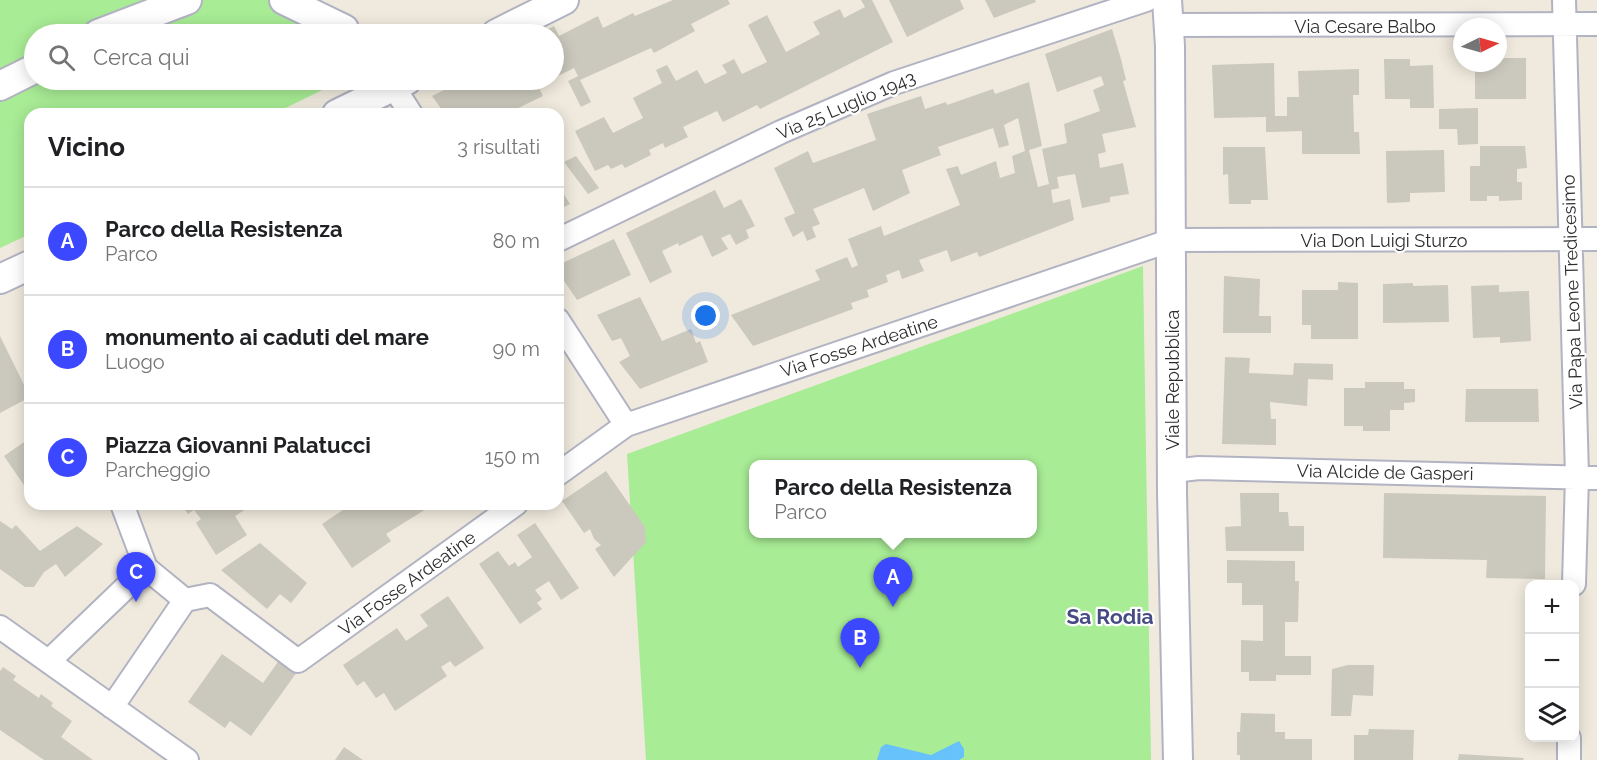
<!DOCTYPE html>
<html lang="it">
<meta charset="utf-8">
<style>
body{margin:0;font-family:Raleway,sans-serif;background:#f2f2f2;color:#202124}
.controls{position:absolute;right:18px;bottom:18px;display:grid;overflow:hidden;border-radius:12px;box-shadow:0 3px 15px #0003}
.controls button{width:54px;height:54px;display:grid;place-items:center;padding:0;border:0;border-bottom:2px solid #e0e0e0;background:#fff;color:#202124;font:30px sans-serif}
.compass{position:absolute;left:1453px;top:18px;width:54px;height:54px;border-radius:50%;background:#fff;box-shadow:0 3px 15px #0003;rotate:85deg}
.you{position:absolute;left:706px;top:316px;width:21px;height:21px;margin:-15px;border:4px solid #fff;border-radius:50%;background:#1a73e8;box-shadow:0 0 0 9px #1a73e833}
.badge{display:grid;place-items:center;width:39px;height:39px;border-radius:50%;background:#3c48ff;color:#fff;font-size:20px;font-weight:700}
.pin{position:absolute;translate:-50% -50px;filter:drop-shadow(0 2px 3px #0008)}
.pin::after{content:'';position:absolute;top:32px;width:21px;height:18px;background:inherit;clip-path:polygon(0 0,100% 0,50% 100%)}
.popup{position:absolute;left:749px;top:460px;width:288px;height:78px;box-sizing:border-box;display:grid;place-content:center;border-radius:12px;background:#fff;filter:drop-shadow(0 2px 4px #0005);font-size:20px;white-space:nowrap;color:#757577}
.popup b{font-size:22px;color:#202124}
.popup::after{content:'';position:absolute;left:50%;top:100%;margin-left:-12px;border:12px solid transparent;border-top-color:#fff}
.list{margin:0;padding:0;list-style:none}
h2{display:flex;justify-content:space-between;align-items:center;height:78px;margin:0;padding:0 24px;font-size:26px}
h2 small{font-size:20px;font-weight:400;color:#757577}
.list li{display:grid;grid-template-columns:39px 1fr auto;gap:18px;align-items:center;box-sizing:border-box;height:108px;padding:0 24px;border-top:2px solid #e0e0e0}
.list b{display:block;font-size:22px;white-space:nowrap}
.list p{margin:0;font-size:20px;white-space:nowrap;color:#757577}
.list em{font-size:20px;font-style:normal;color:#757577}
.icon{flex:none;width:33px;height:33px;fill:none;stroke:currentColor;stroke-width:2;stroke-linecap:round;stroke-linejoin:round}
.map{position:relative;flex:none;width:1597px;height:760px;overflow:hidden}
.search{position:absolute;background:#fff;box-shadow:0 3px 15px #0003;left:24px;top:24px;width:540px;height:66px;display:flex;align-items:center;gap:15px;box-sizing:border-box;padding:0 21px;border-radius:33px;color:#757577;font-size:22px}
.panel{position:absolute;background:#fff;box-shadow:0 3px 15px #0003;left:24px;top:108px;width:540px;height:402px;border-radius:18px}
.map>svg:first-child{display:block}
</style>
<div class="map">
<svg width="1597" height="760" viewBox="0 0 1597 760">
<rect width="100%" height="100%" fill="#f0eade"/>
<path fill="#a8ec95" fill-rule="evenodd" d="M0,0H308L332,34H34V80H343L273,114H30V234L0,248Z
M1143,266L1151,760H646L627,454ZM754,464H1032V534H754Z"/>
<path fill="#67c2fc" d="M959,741L964,749V757L959,760H877L881,747L886,744L931,755Z"/>
<path fill="#cbc8bd" d="M673,0H728L730,4L691,24L695,31L654,53L651,48L580,80L591,102L581,107L568,81L578,76L574,68L554,78V34H538L554,26L559,36L598,16L603,28L633,13L635,16Z
M861,0H872L893,42L760,109L757,105L723,122L717,111L683,127L688,137L665,148L663,143L649,150L651,155L625,168L622,164L611,169L608,165L595,171L575,131L604,117L613,133L643,118L633,98L662,83L656,70L667,65L676,81L697,70L705,84L727,73L722,65L734,59L742,74L767,62L748,25L767,15L786,52L820,34L813,22L840,9L844,18L865,7Z
M889,0H960L964,9L907,37Z
M985,0H1035L1036,2L994,18Z
M1112,29L1121,59L1126,80L1123,81L1136,127L1102,134L1106,152L1098,154L1100,168L1123,163L1129,194L1110,197V202L1082,208L1075,174L1057,177L1059,188L1051,190L1053,203L1070,199L1074,220L979,257L977,252L951,262L947,250L919,260L924,271L902,279L899,270L886,275L888,282L867,290L869,297L851,303L853,309L753,346L731,315L820,280L815,270L847,257L852,268L858,265L848,239L881,226L884,236L960,205L946,169L958,166L961,175L996,161L1000,178L1015,173L1012,156L1025,151L1018,118L1004,125L1009,145L999,148L993,128L938,147L941,155L902,170L910,193L873,211L864,188L813,209L820,224L812,227L816,237L807,241L803,231L793,237L784,218L795,213L774,168L808,151L813,163L876,140L867,114L921,96L925,109L946,102L947,105L993,89L995,94L1029,82L1042,146L1029,150L1038,187L1049,184L1042,149L1067,143L1064,124L1100,111L1093,90L1104,85L1101,76L1057,92L1045,54Z
M1498,58H1526V99H1475V63H1498Z
M1384,59H1410V66L1433,65L1434,108H1410V99H1385Z
M1274,63L1275,116H1287V97H1299L1298,71L1359,69V95H1353L1354,132H1359L1360,154H1302V131L1266,132V117L1214,118L1212,65Z
M464,80H551L538,86L543,96L506,114H445L432,96Z
M1478,108V144L1458,145L1457,129H1439V109Z
M1480,146H1525L1527,168L1517,169V182H1522V200L1499,201V196H1487V201H1470V166H1480Z
M1223,147H1265L1268,200H1251V204H1229L1228,174L1223,175Z
M1444,150L1445,192L1410,193V202L1387,203L1386,151Z
M576,156L599,188L588,194L564,162Z
M558,185L570,204L558,210Z
M715,190L724,208L741,199L755,226L746,230L749,238L736,245L730,234L721,238L728,249L712,257L702,235L679,246L678,243L662,251L672,272L650,283L626,233Z
M614,239L631,275L577,300L558,272V265Z
M1224,276L1260,279L1259,316H1271V333H1223Z
M1338,282L1358,283V339H1311V325H1302V290H1338Z
M1413,283V286L1448,285L1449,322L1383,323V284Z
M1499,285V292L1529,291L1531,341L1500,343V337L1473,338L1471,286Z
M640,297L662,341L691,329L696,343L700,341L708,362L640,389L619,362L630,356L621,338L612,341L597,315Z
M0,336L30,397L0,413Z
M1225,357L1250,358L1249,373L1293,375L1294,363L1333,364V380L1308,379L1307,406L1270,402L1271,419H1276V445L1222,444Z
M1365,382H1404V389H1415V402L1404,403V410H1390V431H1363V426H1344V388H1365Z
M1466,389H1538L1539,422H1465Z
M30,438V494L4,456Z
M606,471L645,527L646,542L614,577L595,549L601,545L594,539L590,529L584,533L562,501Z
M1240,493H1279V512H1288L1289,526H1304V551H1226L1225,527L1241,526Z
M1384,493L1546,496L1545,579L1486,578L1487,560L1383,558Z
M181,504H242L246,509L235,516L247,535L216,555L196,523L201,519L194,510L188,514Z
M352,504H427L424,506L426,509L386,534L391,541L352,568L322,524Z
M0,521L12,529L16,525L40,551L77,526L103,544L65,577L56,564L44,572L34,587H25L0,569Z
M535,523L579,588L561,600L549,581L535,590L542,599L537,603L542,609L520,624L479,564L498,551L509,566L515,562L518,567L532,557L517,535Z
M260,543L307,583L291,603L280,594L267,609L221,570Z
M1227,560L1295,561V581H1299L1298,622H1285V656H1311V675H1276V681H1249V672H1241V640L1263,641V605H1242V583H1227Z
M448,596L484,648L455,667L450,661L441,667L447,676L395,711L384,693L376,698L364,681L357,686L343,665L397,628L406,641L428,626L420,615Z
M222,654L263,683L280,659L297,672L251,736L230,721L225,728L188,702Z
M1348,665H1374L1373,696L1353,695L1351,716H1331L1332,669Z
M3,667L16,676L13,680L39,698L41,694L53,703L51,706L72,721L61,737L93,760H44L0,730V671Z
M1241,713L1275,714V732H1285V739H1312V760H1240V755H1237V732H1240Z
M1369,729L1414,730L1413,760H1354V735H1368Z
M344,747L363,760H335Z
M1459,754L1524,758L1523,760H1458Z"/>
<g fill="none" stroke-linecap="round" stroke-linejoin="round">
<g stroke="#b2b3c2" stroke-width="26">
<path id="minor" d="M1564,0L1577,476L1574,584
M1169,25L1597,24
M393,86L411,114
M558,240L781,132L894,83L1146,0
M558,320L626,425
M1173,471L1199,468L1597,478
M558,474L626,425L1172,240L1597,239
M122,504L146,568
M185,600L210,595L298,661L516,504
M0,627L187,760
M49,661L146,568L185,600L112,707
M1569,760V738"/>
</g>
<g stroke="#b2b3c2" stroke-width="32">
<path id="tertiary" d="M284,0L344,29
M1167,0L1170,46L1172,493L1178,760
M98,34L187,0
M496,34L564,0
M0,86L34,69
M337,114L407,80
M0,279L30,265"/>
</g>
<use href="#minor" stroke="#fff" stroke-width="22"/>
<use href="#tertiary" stroke="#fff" stroke-width="28"/>
</g>
<g text-anchor="middle" dominant-baseline="central" stroke-width="4.5" stroke-linejoin="round" paint-order="stroke">
<g font-size="18" fill="#2d2d2d" stroke="#fff">
<text x="1365" y="26">Via Cesare Balbo</text>
<text transform="translate(846 105) rotate(-23)">Via 25 Luglio 1943</text>
<text x="1384" y="240">Via Don Luigi Sturzo</text>
<text transform="translate(1572 292) rotate(-92)">Via Papa Leone Tredicesimo</text>
<text transform="translate(859 346) rotate(-18)">Via Fosse Ardeatine</text>
<text transform="translate(1172 380) rotate(-90)">Viale Repubblica</text>
<text transform="translate(1385 472) rotate(1)">Via Alcide de Gasperi</text>
<text transform="translate(407 583) rotate(-36)">Via Fosse Ardeatine</text>
</g>
<g font-size="21" font-weight="bold" fill="#474b84" stroke="#fff">
<text x="1110" y="616">Sa Rodia</text>
</g>
</g>
</svg>
<div class="controls">
<button>+</button>
<button>−</button>
<button><svg class="icon" aria-label="layers" viewBox="0 0 24 24"><path d="M12 4l9 5-9 5-9-5zM3 14l9 5 9-5"/></svg></button>
</div>
<svg class="compass" viewBox="-18 -18 36 36"><path d="M0-13l5 13h-10z" fill="#e53935"/><path d="M0 13l5-13h-10z" fill="#757577"/></svg>
<div class="you"></div>
<div class="pin badge" style="left:893px;top:607px">A</div>
<div class="popup"><b>Parco della Resistenza</b>Parco</div>
<div class="pin badge" style="left:860px;top:668px">B</div>
<div class="pin badge" style="left:136px;top:602px">C</div>
<div class="search"><svg class="icon" aria-label="search" viewBox="0 0 24 24"><circle cx="10" cy="10" r="6"/><path d="M15 15l6 6"/></svg>Cerca qui</div>
<section class="panel">
<h2>Vicino<small>3 risultati</small></h2>
<ul class="list">
<li><span class="badge">A</span><div><b>Parco della Resistenza</b><p>Parco</p></div><em>80 m</em></li>
<li><span class="badge">B</span><div><b>monumento ai caduti del mare</b><p>Luogo</p></div><em>90 m</em></li>
<li><span class="badge">C</span><div><b>Piazza Giovanni Palatucci</b><p>Parcheggio</p></div><em>150 m</em></li>
</ul>
</section>
</div>
